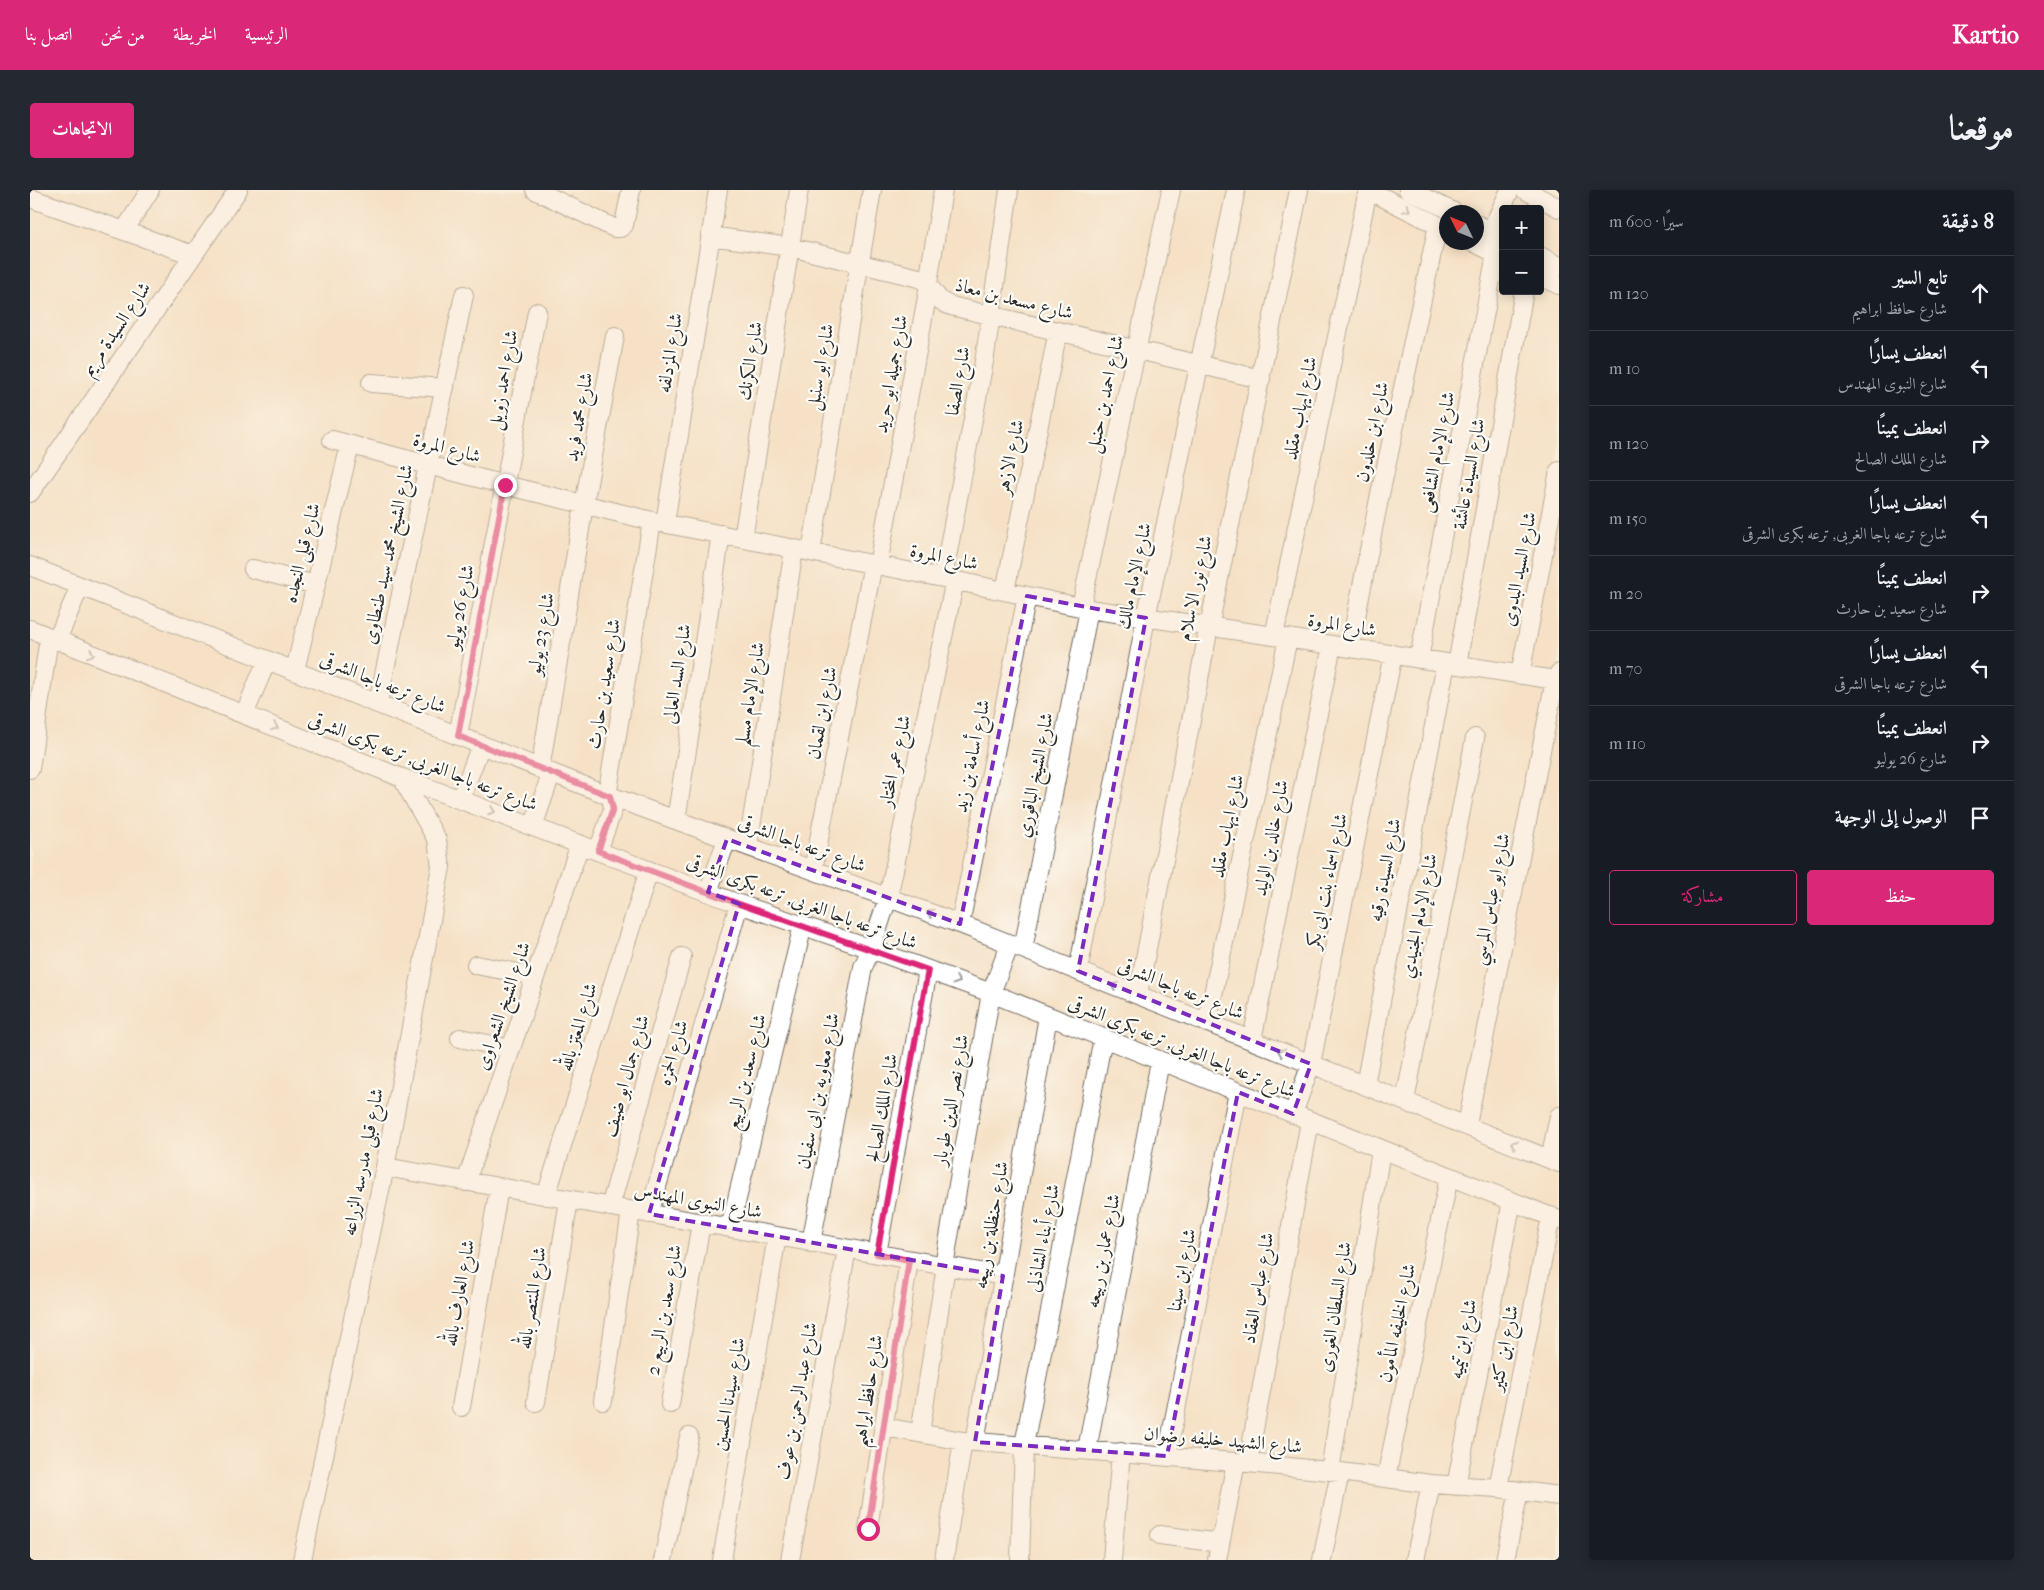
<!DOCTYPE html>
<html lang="ar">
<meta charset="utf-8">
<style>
body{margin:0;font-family:"IM FELL French Canon",Amiri,serif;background:#242831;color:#f1f3f6;direction:rtl}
.controls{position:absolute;right:15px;top:15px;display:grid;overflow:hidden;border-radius:5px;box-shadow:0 2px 12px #0003}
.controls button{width:45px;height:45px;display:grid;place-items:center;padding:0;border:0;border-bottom:1px solid #363941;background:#171b24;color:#f1f3f6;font:25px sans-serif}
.compass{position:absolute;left:1409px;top:15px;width:45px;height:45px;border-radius:50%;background:#171b24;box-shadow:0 2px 12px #0003;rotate:313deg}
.stop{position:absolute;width:15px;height:15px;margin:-11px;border:4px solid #db2777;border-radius:50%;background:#fff}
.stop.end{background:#db2777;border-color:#fff;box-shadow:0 1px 5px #0008}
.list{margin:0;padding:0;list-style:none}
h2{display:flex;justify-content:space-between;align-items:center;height:65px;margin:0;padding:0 20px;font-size:21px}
h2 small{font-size:16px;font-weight:400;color:#9ea1a6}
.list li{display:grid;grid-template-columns:32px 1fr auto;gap:15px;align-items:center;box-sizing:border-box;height:75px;padding:0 20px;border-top:1px solid #363941}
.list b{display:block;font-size:19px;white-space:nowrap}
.list p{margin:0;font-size:16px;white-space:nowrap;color:#9ea1a6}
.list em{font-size:16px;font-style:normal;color:#9ea1a6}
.actions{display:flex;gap:10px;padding:15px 20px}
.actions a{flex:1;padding:11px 0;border:1px solid #db2777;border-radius:5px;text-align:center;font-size:18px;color:#db2777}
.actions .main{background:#db2777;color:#fff}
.icon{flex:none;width:28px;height:28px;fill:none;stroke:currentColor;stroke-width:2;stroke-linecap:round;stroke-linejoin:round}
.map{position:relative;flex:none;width:1529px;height:1370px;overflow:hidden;direction:ltr;border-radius:5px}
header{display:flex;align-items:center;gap:30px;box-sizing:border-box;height:70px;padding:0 25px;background:#db2777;color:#fff}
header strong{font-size:24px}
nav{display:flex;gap:28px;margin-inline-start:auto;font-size:18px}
.intro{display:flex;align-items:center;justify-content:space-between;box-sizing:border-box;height:120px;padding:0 30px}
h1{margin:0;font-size:35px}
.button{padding:12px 22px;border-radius:5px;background:#db2777;color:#fff;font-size:18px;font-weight:700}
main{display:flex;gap:30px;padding:0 30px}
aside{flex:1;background:#171b24;border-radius:5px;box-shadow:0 2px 12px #0003}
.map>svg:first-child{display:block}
</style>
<header>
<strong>Kartio</strong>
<nav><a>الرئيسية</a><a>الخريطة</a><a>من نحن</a><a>اتصل بنا</a></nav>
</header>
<div class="intro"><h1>موقعنا</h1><a class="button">الاتجاهات</a></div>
<main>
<aside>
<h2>8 دقيقة<small>سيرًا · 600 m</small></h2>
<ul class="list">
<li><svg class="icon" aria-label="ahead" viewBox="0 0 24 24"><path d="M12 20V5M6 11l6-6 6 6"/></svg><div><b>تابع السير</b><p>شارع حافظ ابراهيم</p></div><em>120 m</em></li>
<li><svg class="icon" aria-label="left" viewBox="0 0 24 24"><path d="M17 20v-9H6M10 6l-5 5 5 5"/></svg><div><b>انعطف يسارًا</b><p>شارع النبوى المهندس</p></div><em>10 m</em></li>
<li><svg class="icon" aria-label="right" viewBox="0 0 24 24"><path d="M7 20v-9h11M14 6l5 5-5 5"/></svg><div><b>انعطف يمينًا</b><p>شارع الملك الصالح</p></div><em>120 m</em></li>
<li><svg class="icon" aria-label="left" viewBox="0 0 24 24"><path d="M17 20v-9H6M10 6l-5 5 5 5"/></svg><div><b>انعطف يسارًا</b><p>شارع ترعه باجا الغربى, ترعه بكرى الشرقى</p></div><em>150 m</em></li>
<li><svg class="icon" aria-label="right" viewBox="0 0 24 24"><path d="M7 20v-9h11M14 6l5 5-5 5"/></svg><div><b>انعطف يمينًا</b><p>شارع سعيد بن حارث</p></div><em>20 m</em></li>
<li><svg class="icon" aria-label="left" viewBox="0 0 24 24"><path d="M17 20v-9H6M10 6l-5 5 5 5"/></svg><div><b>انعطف يسارًا</b><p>شارع ترعه باجا الشرقى</p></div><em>70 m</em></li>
<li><svg class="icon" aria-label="right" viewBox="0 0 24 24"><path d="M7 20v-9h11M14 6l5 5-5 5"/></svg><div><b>انعطف يمينًا</b><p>شارع 26 يوليو</p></div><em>110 m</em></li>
<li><svg class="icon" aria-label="arrive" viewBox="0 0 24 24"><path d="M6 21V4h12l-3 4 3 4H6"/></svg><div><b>الوصول إلى الوجهة</b></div></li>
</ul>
<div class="actions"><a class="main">حفظ</a><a>مشاركة</a></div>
</aside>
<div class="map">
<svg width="1529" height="1370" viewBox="0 0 1529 1370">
<rect width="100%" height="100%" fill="#fdfcf7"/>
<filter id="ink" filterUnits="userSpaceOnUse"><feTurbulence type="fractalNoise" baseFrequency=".02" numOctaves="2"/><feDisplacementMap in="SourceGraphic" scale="10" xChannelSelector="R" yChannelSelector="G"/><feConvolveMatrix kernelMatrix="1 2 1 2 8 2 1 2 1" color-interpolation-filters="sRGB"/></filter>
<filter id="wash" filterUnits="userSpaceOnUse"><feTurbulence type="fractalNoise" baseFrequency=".0096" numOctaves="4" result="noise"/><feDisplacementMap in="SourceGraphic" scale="20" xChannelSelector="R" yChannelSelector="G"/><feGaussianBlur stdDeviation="1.12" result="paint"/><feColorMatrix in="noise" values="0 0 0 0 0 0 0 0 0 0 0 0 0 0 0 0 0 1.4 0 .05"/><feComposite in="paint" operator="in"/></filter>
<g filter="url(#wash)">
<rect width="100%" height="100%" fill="#f5e1c6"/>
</g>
<g filter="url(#ink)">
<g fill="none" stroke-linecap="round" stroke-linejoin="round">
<g stroke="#726b61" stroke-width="20">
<path id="minor" d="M505,0L584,38H590L594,35L601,0
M1338,0L1416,39
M1378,0L1424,22
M1495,0L1529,18
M0,8L163,65
M1446,34L1473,47
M94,41L120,0
M1461,41L1480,0
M680,46L760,57L885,87C905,92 900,109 921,116L1231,189
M1443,52L1473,67
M1510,66L1529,76
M1510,86L1529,95
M341,193L415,198
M302,250L475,295L622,331L913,388L1059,419L1244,446L1525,490
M0,303L208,0
M635,333L688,0
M713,349L769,0
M781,362L842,0
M848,375L898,101V93L913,0
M0,376L580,606L930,734L1529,973
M223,379L286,395
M913,388L955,166L979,0
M975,401L1028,141
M1051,417L1141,0
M0,439L372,588L709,714L841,759L961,803L1529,1030
M1244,446L1338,0
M27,450L50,396
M1320,458L1348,314L1408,35
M1389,469L1466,64
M1427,475L1494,101
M265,480L320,255
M1490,485L1529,281
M348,513L434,105
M214,525L237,470
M428,546L507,122
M0,579L19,447
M510,579L554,315L585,146
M430,610L451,555
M646,630L691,344
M503,637L521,584
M718,656L764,359
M568,661L583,619L582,612L578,600L622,331
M783,680L843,374
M678,702L697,649
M930,734L997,406
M993,759L1059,419
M446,775L505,786
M1048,781L1116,428L1206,0
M1108,805L1179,437L1269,0
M1177,833L1258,448
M430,848L481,859
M1222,850L1302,455
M1335,895L1416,473
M1375,911L1445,548
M1263,924L1281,874L1363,464
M1437,935L1525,490L1529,483
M1520,969L1529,926
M355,977L973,1086
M436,992L550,654
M516,1006L619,680
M580,1017L652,767
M619,1024L709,714
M700,1038L773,735
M781,1053L833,777L841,759L858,708L925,390
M847,1064L898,780
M914,1076L961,803L980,754
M573,1211L601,1021
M506,1212L539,1010
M640,1214L671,1033
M431,1217L469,998
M854,1237L933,1251L1218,1273L1310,1282L1401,1294L1468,1298L1529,1306
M890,1243L916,1076
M945,1252L1018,826
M1057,1260L1130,871
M1137,1266L1208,902
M1218,1273L1280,931
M1300,1281L1351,960
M1356,1288L1419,987
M1426,1296L1482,1011
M1468,1298L1521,1026
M838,1339L879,1070
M1130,1345L1190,1353
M272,1370L355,977L411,677L407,650L372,588
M633,1370L659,1247
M692,1370L747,1046
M760,1370L817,1059
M914,1370L933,1251
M990,1370L994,1255L1073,848
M1082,1370L1091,1262
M1187,1370L1206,1272
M1292,1370L1310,1282
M1385,1370L1401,1294
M1475,1370L1489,1301"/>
</g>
<use href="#minor" stroke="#fff" stroke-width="18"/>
</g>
<defs><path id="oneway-chevron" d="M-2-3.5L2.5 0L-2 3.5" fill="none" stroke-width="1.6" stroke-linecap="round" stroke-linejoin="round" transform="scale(1.25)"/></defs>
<g stroke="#a0a0a0">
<use href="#oneway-chevron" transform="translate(1377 19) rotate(27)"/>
<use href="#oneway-chevron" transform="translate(61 464) rotate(22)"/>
<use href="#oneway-chevron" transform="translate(245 537) rotate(22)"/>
<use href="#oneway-chevron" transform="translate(462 621) rotate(20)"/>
<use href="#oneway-chevron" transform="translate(900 723) rotate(-160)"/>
<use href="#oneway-chevron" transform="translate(927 791) rotate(20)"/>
<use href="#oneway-chevron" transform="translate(1084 796) rotate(-158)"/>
<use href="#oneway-chevron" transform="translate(1251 862) rotate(-158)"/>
<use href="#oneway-chevron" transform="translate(1484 954) rotate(-158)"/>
</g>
</g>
<g fill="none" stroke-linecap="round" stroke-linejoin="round" filter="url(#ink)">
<path stroke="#db2777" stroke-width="6" d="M475,295L428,546L580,606L583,619L568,661L709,714L898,780L847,1064L879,1070L838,1339"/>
</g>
<path d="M0 0H1529V1370H0ZM997,406L1116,428L1048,781L1281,874L1263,924L1208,902L1137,1266L945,1252L973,1086L619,1024L709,714L678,702L697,649L930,734Z" fill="#f5e1c6" fill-opacity=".55" fill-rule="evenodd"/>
<path fill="none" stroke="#7b2cbf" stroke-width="4" stroke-dasharray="10 6" stroke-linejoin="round" d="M997,406L1116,428L1048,781L1281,874L1263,924L1208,902L1137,1266L945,1252L973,1086L619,1024L709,714L678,702L697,649L930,734Z"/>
<g text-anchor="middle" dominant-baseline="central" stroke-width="4.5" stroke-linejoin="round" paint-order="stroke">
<g font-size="19" fill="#2b2b2b" stroke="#fdfcf7">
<text transform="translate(984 109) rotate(14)">شارع مسعد بن معاذ</text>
<text transform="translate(86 139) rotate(-56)">شارع السيدة مريم</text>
<text transform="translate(640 163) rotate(-81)">شارع المزدلفه</text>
<text transform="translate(720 171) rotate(-81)">شارع الكرنك</text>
<text transform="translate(790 177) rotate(-80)">شارع ابو سنبل</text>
<text transform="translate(861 184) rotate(-80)">شارع جميله ابو حريد</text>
<text transform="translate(473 190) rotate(-80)">شارع احمد زويل</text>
<text transform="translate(928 191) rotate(-80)">شارع الصفا</text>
<text transform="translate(1075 204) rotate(-78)">شارع احمد بن حنبل</text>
<text transform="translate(1270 218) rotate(-78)">شارع ايهاب مقلد</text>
<text transform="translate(549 227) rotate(-80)">شارع محمد فريد</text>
<text transform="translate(1342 242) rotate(-78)">شارع ابن خلدون</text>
<text transform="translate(417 258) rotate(15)">شارع المروة</text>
<text transform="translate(1407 262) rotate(-79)">شارع الإمام الشافعى</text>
<text transform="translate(980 267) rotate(-78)">شارع الازهر</text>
<text transform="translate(1439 284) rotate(-80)">شارع السيدة عائشة</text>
<text transform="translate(272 363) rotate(-76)">شارع قبلى النجده</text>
<text transform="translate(358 364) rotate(-78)">شارع الشيخ محمد سيد طنطاوى</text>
<text transform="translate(914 367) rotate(12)">شارع المروة</text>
<text transform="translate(1489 379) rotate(-79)">شارع السيد البدوى</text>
<text transform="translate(1104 386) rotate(-78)">شارع الإمام مالك</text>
<text transform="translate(1165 398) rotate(-78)">شارع نور الاسلام</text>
<text transform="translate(430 417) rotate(-79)">شارع 26 يوليو</text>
<text transform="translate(1312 435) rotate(9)">شارع المروة</text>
<text transform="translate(511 444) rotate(-80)">شارع 23 يوليو</text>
<text transform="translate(647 484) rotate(-81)">شارع السد العالى</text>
<text transform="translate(353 493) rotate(22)">شارع ترعه باجا الشرقى</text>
<text transform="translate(574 494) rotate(-81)">شارع سعيد بن حارث</text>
<text transform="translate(720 504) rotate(-81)">شارع الإمام مسلم</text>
<text transform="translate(792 523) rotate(-79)">شارع ابن لقمان</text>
<text transform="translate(942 566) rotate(-78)">شارع أسامة بن زيد</text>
<text transform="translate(865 571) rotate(-78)">شارع عمر المختار</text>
<text transform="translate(393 572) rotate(21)">شارع ترعه باجا الغربى, ترعه بكرى الشرقى</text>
<text transform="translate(1005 585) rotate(-79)">شارع الشيخ الباقوري</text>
<text transform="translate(1197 636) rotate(-78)">شارع ايهاب مقلد</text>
<text transform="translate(1241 648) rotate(-79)">شارع خالد بن الوليد</text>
<text transform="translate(772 654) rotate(20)">شارع ترعه باجا الشرقى</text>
<text transform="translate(1355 680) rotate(-79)">شارع السيدة رقيه</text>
<text transform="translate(1297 691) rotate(-78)">شارع اسماء بنت ابى بكر</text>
<text transform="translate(1461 709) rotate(-79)">شارع ابو عباس المرسي</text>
<text transform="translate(772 712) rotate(20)">شارع ترعه باجا الغربى, ترعه بكرى الشرقى</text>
<text transform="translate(1389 726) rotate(-79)">شارع الإمام الجنيدي</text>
<text transform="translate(1151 799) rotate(22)">شارع ترعه باجا الشرقى</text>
<text transform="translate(473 816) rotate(-71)">شارع الشيخ الشعراوى</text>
<text transform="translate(548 837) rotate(-73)">شارع المعتز بالله</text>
<text transform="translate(1152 857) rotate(22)">شارع ترعه باجا الغربى, ترعه بكرى الشرقى</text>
<text transform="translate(643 863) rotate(-74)">شارع الحمزه</text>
<text transform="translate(716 882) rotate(-76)">شارع سعد بن الربيع</text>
<text transform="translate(596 886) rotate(-74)">شارع جمال ابو ضيف</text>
<text transform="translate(788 901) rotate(-79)">شارع معاويه بن ابى سفيان</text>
<text transform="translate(921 910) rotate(-80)">شارع نصر الدين طوبار</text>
<text transform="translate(852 918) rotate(-80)">شارع الملك الصالح</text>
<text transform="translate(333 972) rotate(-79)">شارع قبلى مدرسه الزراعه</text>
<text transform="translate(668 1011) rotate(10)">شارع النبوى المهندس</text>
<text transform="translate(961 1035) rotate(-80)">شارع حنظلة بن ربيعه</text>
<text transform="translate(1013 1048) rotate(-79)">شارع أبناء الشاذلى</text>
<text transform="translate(1073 1061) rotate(-79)">شارع عمار بن ربيعه</text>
<text transform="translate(1152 1080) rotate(-79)">شارع ابن سينا</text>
<text transform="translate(1228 1098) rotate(-80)">شارع عباس العقاد</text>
<text transform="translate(429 1103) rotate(-80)">شارع العارف بالله</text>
<text transform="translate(502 1108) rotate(-81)">شارع المنتصر بالله</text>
<text transform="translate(1305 1117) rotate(-81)">شارع السلطان الغورى</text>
<text transform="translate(634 1120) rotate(-80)">شارع سعد بن الربيع 2</text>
<text transform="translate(1367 1133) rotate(-78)">شارع الخليفه المأمون</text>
<text transform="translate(1433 1149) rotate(-79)">شارع ابن تيميه</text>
<text transform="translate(1474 1158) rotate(-79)">شارع ابن كثير</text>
<text transform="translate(838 1201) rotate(-81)">شارع حافظ ابراهيم</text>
<text transform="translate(699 1204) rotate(-80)">شارع سيدنا الحسين</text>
<text transform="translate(767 1211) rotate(-80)">شارع عبد الرحمن بن عوف</text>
<text transform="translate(1193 1250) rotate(5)">شارع الشهيد خليفه رضوان</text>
</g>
</g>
</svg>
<div class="controls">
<button>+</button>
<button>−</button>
</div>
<svg class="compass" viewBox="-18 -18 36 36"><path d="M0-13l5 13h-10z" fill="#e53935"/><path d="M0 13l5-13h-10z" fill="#9ea1a6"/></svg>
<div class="stop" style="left:838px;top:1339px"></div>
<div class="stop end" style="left:475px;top:295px"></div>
</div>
</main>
